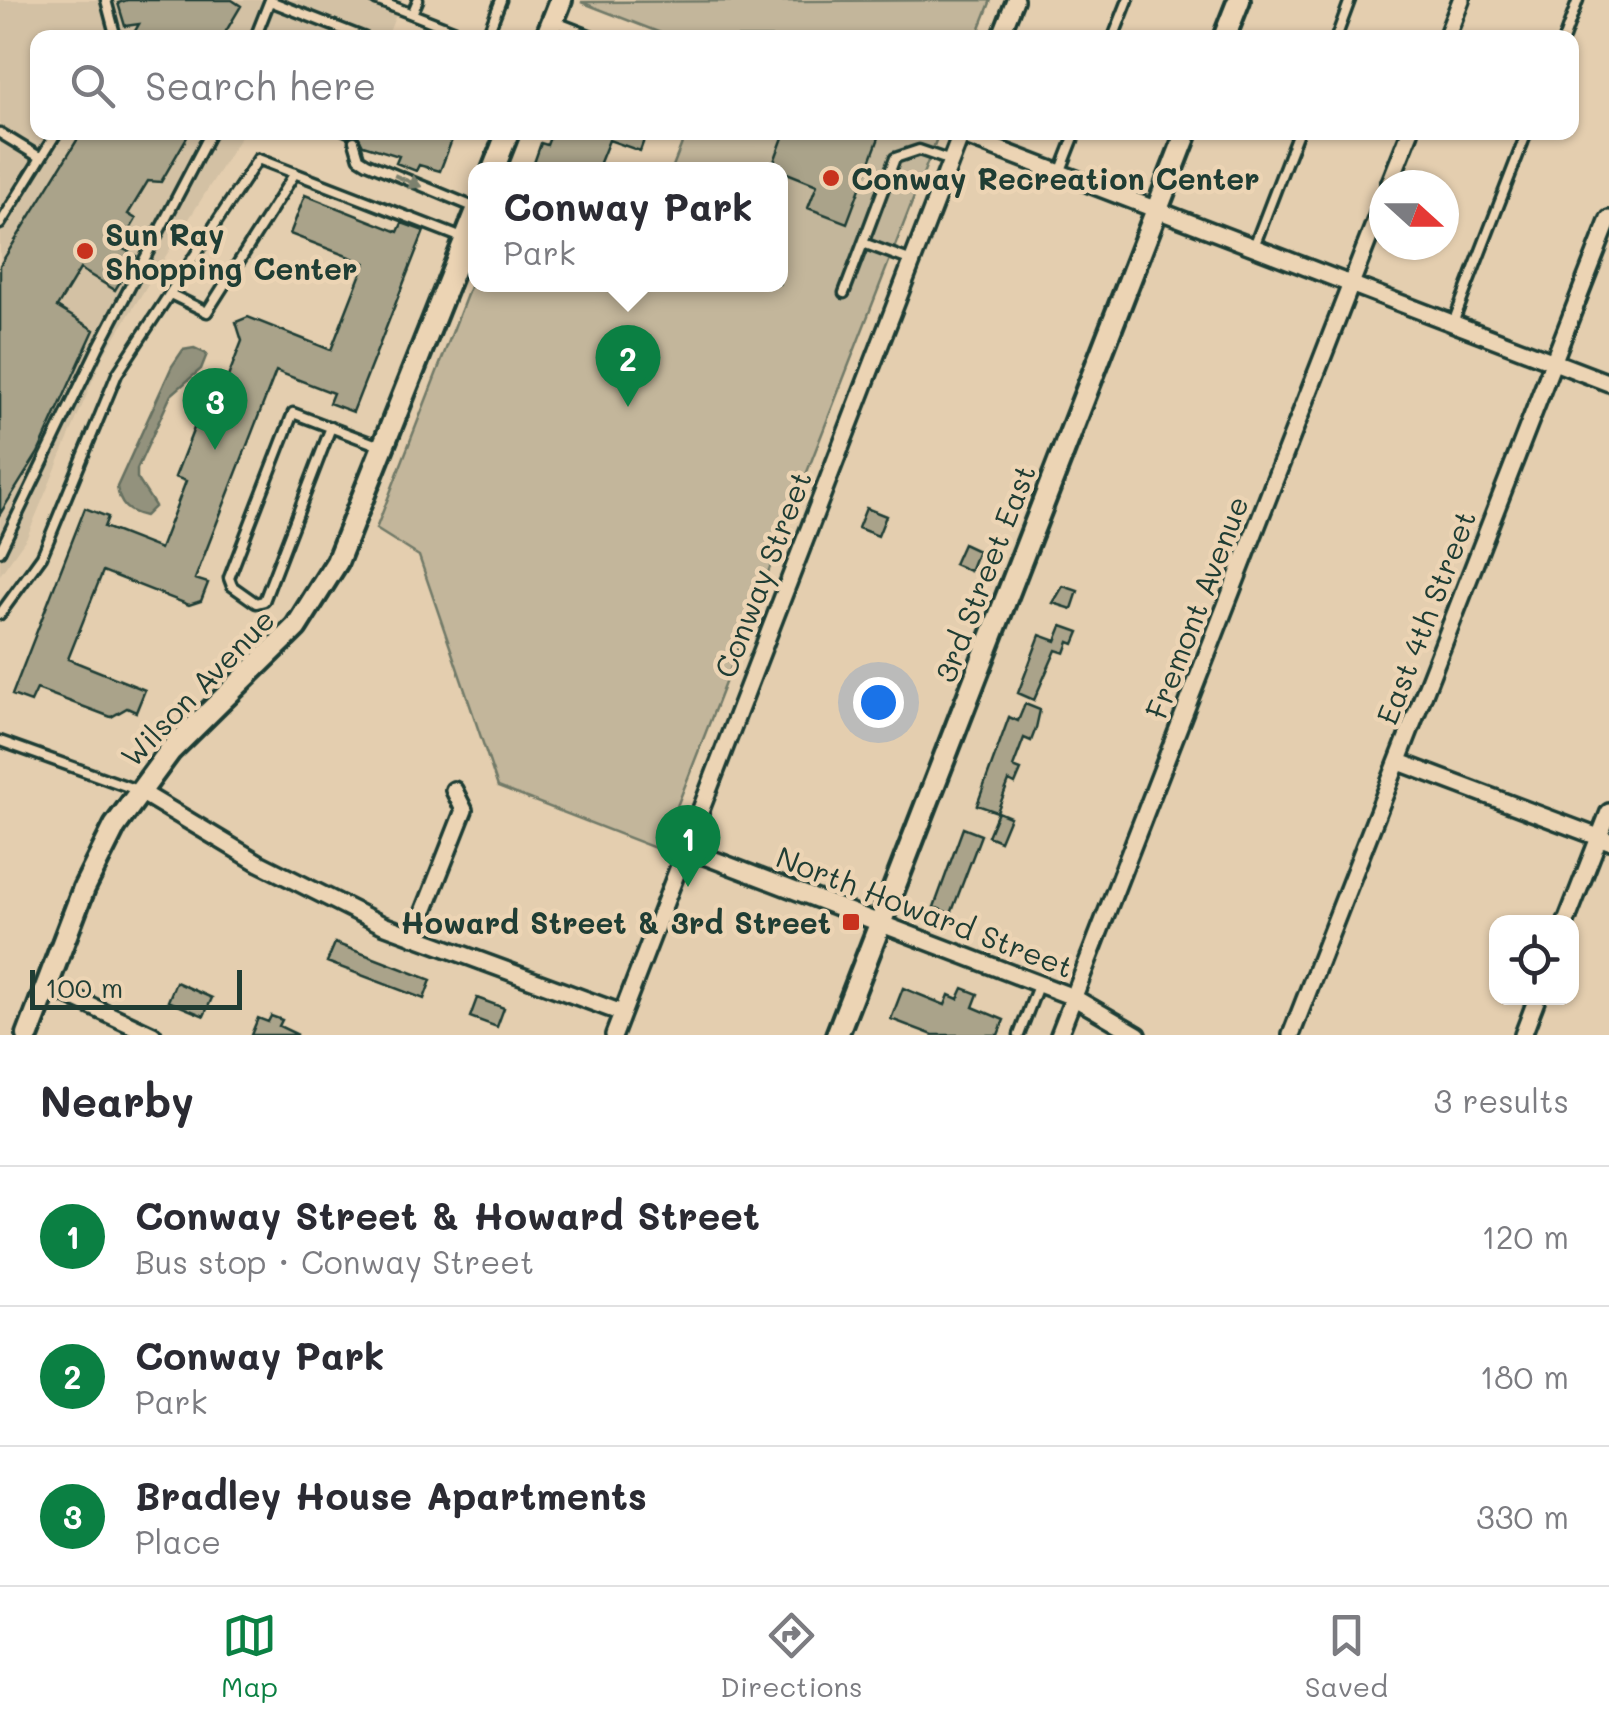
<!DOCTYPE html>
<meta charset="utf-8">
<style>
body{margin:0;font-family:Mali,sans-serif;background:#f2f2f3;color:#2b2b33}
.controls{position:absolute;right:30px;bottom:30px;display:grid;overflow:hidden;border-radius:20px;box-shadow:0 2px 8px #0004}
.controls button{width:90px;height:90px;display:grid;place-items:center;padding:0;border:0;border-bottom:2px solid #e1e1e2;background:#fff;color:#2b2b33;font:50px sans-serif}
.compass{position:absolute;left:1369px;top:170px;width:90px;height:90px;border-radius:50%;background:#fff;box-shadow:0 2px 8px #0004;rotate:111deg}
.scale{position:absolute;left:30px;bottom:25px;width:212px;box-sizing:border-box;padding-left:10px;border:5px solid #1f3d34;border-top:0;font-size:28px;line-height:35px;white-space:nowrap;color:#1f3d34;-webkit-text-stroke:8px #ecd4b4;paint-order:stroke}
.you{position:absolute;left:878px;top:702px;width:35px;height:35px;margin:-25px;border:8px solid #fff;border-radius:50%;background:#1a73e8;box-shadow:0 0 0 15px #1a73e833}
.badge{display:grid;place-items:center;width:65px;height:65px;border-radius:50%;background:#0b8043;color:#fff;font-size:32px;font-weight:700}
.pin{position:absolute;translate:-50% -82px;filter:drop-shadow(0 2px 5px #0008)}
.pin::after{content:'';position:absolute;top:52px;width:35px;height:30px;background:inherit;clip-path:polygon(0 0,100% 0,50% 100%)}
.popup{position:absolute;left:468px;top:162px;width:320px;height:130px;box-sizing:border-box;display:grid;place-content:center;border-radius:20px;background:#fff;filter:drop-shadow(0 2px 8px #0005);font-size:32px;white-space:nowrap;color:#7c7c81}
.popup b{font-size:38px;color:#2b2b33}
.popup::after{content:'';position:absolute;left:50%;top:100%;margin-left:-20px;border:20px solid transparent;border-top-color:#fff}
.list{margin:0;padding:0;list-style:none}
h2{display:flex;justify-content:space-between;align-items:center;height:130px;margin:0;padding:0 40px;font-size:42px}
h2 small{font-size:32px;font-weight:400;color:#7c7c81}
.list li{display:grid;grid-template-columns:65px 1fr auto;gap:30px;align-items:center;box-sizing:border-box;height:140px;padding:0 40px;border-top:2px solid #e1e1e2}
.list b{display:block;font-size:38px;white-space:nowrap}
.list p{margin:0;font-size:32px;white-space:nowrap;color:#7c7c81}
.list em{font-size:32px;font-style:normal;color:#7c7c81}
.icon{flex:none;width:55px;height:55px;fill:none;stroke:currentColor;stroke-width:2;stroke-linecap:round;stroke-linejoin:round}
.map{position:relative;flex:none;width:1609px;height:1035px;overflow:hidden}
.search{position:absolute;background:#fff;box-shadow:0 2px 8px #0004;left:30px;right:30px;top:30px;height:110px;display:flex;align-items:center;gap:25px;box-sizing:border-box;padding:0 35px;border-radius:20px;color:#7c7c81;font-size:38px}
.sheet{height:550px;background:#fff}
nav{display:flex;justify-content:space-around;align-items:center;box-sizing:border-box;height:140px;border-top:2px solid #e1e1e2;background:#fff;font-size:28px;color:#7c7c81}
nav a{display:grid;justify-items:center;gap:5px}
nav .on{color:#0b8043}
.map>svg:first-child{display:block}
</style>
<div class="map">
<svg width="1609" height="1035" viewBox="0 0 1609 1035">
<rect width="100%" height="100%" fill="#e4ceaf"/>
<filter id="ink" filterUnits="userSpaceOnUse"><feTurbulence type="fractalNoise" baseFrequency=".01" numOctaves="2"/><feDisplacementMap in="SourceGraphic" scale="20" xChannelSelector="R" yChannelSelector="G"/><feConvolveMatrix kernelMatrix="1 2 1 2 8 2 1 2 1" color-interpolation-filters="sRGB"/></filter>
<g filter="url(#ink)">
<path fill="#d3c1a4" d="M0,0H402L387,37L38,38V132L243,133L103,356L27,537L0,575Z"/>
<path fill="#c3b69b" stroke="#717a68" stroke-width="2.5" d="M991,0L976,38L671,37L581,2Z
M686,133H939L660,850L498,787L419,556L376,529L475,274L476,284H780V170L672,169Z"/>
<path fill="#93927d" stroke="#657060" stroke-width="2.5" d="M194,348L207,354L201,369L171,395L137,469V478L155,506L145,516C127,512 120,506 117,487L172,366L183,350Z"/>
<path fill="#aaa38a" stroke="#1f3d34" stroke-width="2.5" d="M127,0H232L241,6L222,38H131L139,24L125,26L118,3Z
M82,132H190L161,182L148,181L128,214L136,219L120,247L136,256L115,290L80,269L57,307L94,330L38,453L0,514V265Z
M334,132H455L440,171L419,165L416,171L396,163L399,156L363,145L357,134L347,138Z
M552,132H647L640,151L609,140L597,170H551L534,163L541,143L547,145Z
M785,132L880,135L847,223L808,208L817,185L772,167Z
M305,195L398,232L402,223L424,231L353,412L329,403L333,393L276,371L195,579L208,583L201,601L189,605L103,571L68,659L145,690L136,712L127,708L111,717L37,689L31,702L12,695L85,508L108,517L104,527L160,549L186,481L175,477L198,418L210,423L242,341L236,322L248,317L331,350L365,263L290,234Z
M866,508L886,516L878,536L858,528Z
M963,544L978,551L970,571L954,564Z
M1063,586L1078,591L1072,609L1053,603Z
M1062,626L1079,632L1074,644L1069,642L1065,653L1056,650L1034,700L1018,693L1040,635L1056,641Z
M1025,704L1040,710L1036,728L1031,741L1024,738L1013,767L1021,770L1015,784L1009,781L997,812L977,805L1009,717L1018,721Z
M998,812L1010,817L1000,841L988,836Z
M963,828L981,835L951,914L934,907Z
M335,943L431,980L424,999L327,962Z
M176,982L212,998L204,1016L168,1001Z
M903,988L945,1005L949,995L958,999L963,988L978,994L973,1007L1004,1020L998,1035H933L891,1019Z
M477,998L504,1008L497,1027L470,1017Z
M271,1016L282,1020L279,1026L298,1035H251L258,1018L268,1022Z"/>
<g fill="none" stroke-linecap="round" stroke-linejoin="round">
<g stroke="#1f3d34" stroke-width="15">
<path id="lane" d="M106,0L116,38
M376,0L412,14L418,0
M270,1L365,38
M412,14L473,38
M553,21L597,38
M255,38L270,0
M486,38L501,0
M1113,38L1128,0
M1336,38L1350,0
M1564,38L1578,0
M0,133L41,158
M354,141L359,158L367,163L476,208
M1060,173L1076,132
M0,224L57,132
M1253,249L1298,132
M912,261L863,243L895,158L919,150L951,161
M844,293L863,243
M170,294L207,312L295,173
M1453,323L1527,132
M331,427L264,601L256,603L232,586L229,578L293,413L380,446
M0,551L98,348L211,132
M0,614L42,556L117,374L258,159L465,239
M0,741L137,790
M1019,1035L1039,983"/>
</g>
<g stroke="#1f3d34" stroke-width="22">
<path id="street" d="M1000,38L1015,0
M1446,38L1461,0
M961,135L1609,383
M1389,185L1410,132
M1399,762L1609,841
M139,791L259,863L383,925L622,1013
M686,849L1073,997L1138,1035
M1566,922L1609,812
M414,937L464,810L454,790
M46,985L153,1035
M614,1035L962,132
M1059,1035L1384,199
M1291,1035L1609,219
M1523,1035L1537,998"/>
</g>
<g stroke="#1f3d34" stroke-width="28">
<path id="secondary" d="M546,38L561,0
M1224,38L1239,0
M493,170L508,132
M28,1035L84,888L115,826L170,751L296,627L337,562L476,213
M837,1035L1187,132"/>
</g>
<use href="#lane" stroke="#ecd4b4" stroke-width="8"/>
<use href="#street" stroke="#ecd4b4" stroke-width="15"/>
<use href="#secondary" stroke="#ecd4b4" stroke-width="20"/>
</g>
<defs><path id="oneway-solid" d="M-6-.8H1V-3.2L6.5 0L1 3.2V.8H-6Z" transform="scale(2.5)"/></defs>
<use fill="#7b816e" href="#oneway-solid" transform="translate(408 181) rotate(23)"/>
</g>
<g fill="#c8321e" stroke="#ecd4b4" stroke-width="4">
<circle cx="831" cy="178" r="10"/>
<circle cx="85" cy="251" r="10"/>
<rect x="841" y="912" width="20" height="20" rx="5"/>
</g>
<g text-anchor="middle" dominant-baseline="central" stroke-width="9" stroke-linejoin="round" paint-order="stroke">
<g font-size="30" font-weight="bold" fill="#1f3d34" stroke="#ecd4b4" text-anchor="start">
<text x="851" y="178">Conway Recreation Center</text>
<text x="105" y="234">Sun Ray<tspan x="105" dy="34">Shopping Center</tspan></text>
<text x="831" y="922" text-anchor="end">Howard Street &amp; 3rd Street</text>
</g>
<g font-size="30" fill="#1f3d34" stroke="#ecd4b4">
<text transform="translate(984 573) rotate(-69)">3rd Street East</text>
<text transform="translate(762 574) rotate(-69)">Conway Street</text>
<text transform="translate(1196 607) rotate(-69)">Fremont Avenue</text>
<text transform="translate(1425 617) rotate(-69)">East 4th Street</text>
<text transform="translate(197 687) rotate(-46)">Wilson Avenue</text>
<text transform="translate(925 911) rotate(21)">North Howard Street</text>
</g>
</g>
</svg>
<div class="controls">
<button><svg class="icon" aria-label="locate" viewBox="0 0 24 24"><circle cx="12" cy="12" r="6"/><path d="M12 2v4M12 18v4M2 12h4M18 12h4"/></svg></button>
</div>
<svg class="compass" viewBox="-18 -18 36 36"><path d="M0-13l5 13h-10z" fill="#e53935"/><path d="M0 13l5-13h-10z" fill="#7c7c81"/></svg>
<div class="scale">100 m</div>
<div class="you"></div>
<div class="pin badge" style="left:688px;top:887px">1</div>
<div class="pin badge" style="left:628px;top:407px">2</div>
<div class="popup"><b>Conway Park</b>Park</div>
<div class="pin badge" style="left:215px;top:450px">3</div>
<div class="search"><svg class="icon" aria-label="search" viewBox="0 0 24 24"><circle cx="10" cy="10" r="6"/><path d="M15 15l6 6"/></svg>Search here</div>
</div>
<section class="sheet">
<h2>Nearby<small>3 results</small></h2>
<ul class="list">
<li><span class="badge">1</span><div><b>Conway Street &amp; Howard Street</b><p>Bus stop · Conway Street</p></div><em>120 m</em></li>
<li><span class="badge">2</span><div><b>Conway Park</b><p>Park</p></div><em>180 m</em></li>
<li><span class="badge">3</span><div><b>Bradley House Apartments</b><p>Place</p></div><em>330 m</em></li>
</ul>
</section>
<nav>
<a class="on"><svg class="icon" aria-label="map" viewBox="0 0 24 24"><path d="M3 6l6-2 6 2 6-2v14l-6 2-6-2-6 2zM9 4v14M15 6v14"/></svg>Map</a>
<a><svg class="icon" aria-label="directions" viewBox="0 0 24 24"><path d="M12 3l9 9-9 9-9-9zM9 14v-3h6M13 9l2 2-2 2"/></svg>Directions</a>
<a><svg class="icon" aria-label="saved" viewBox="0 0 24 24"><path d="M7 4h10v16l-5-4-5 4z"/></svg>Saved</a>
</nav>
